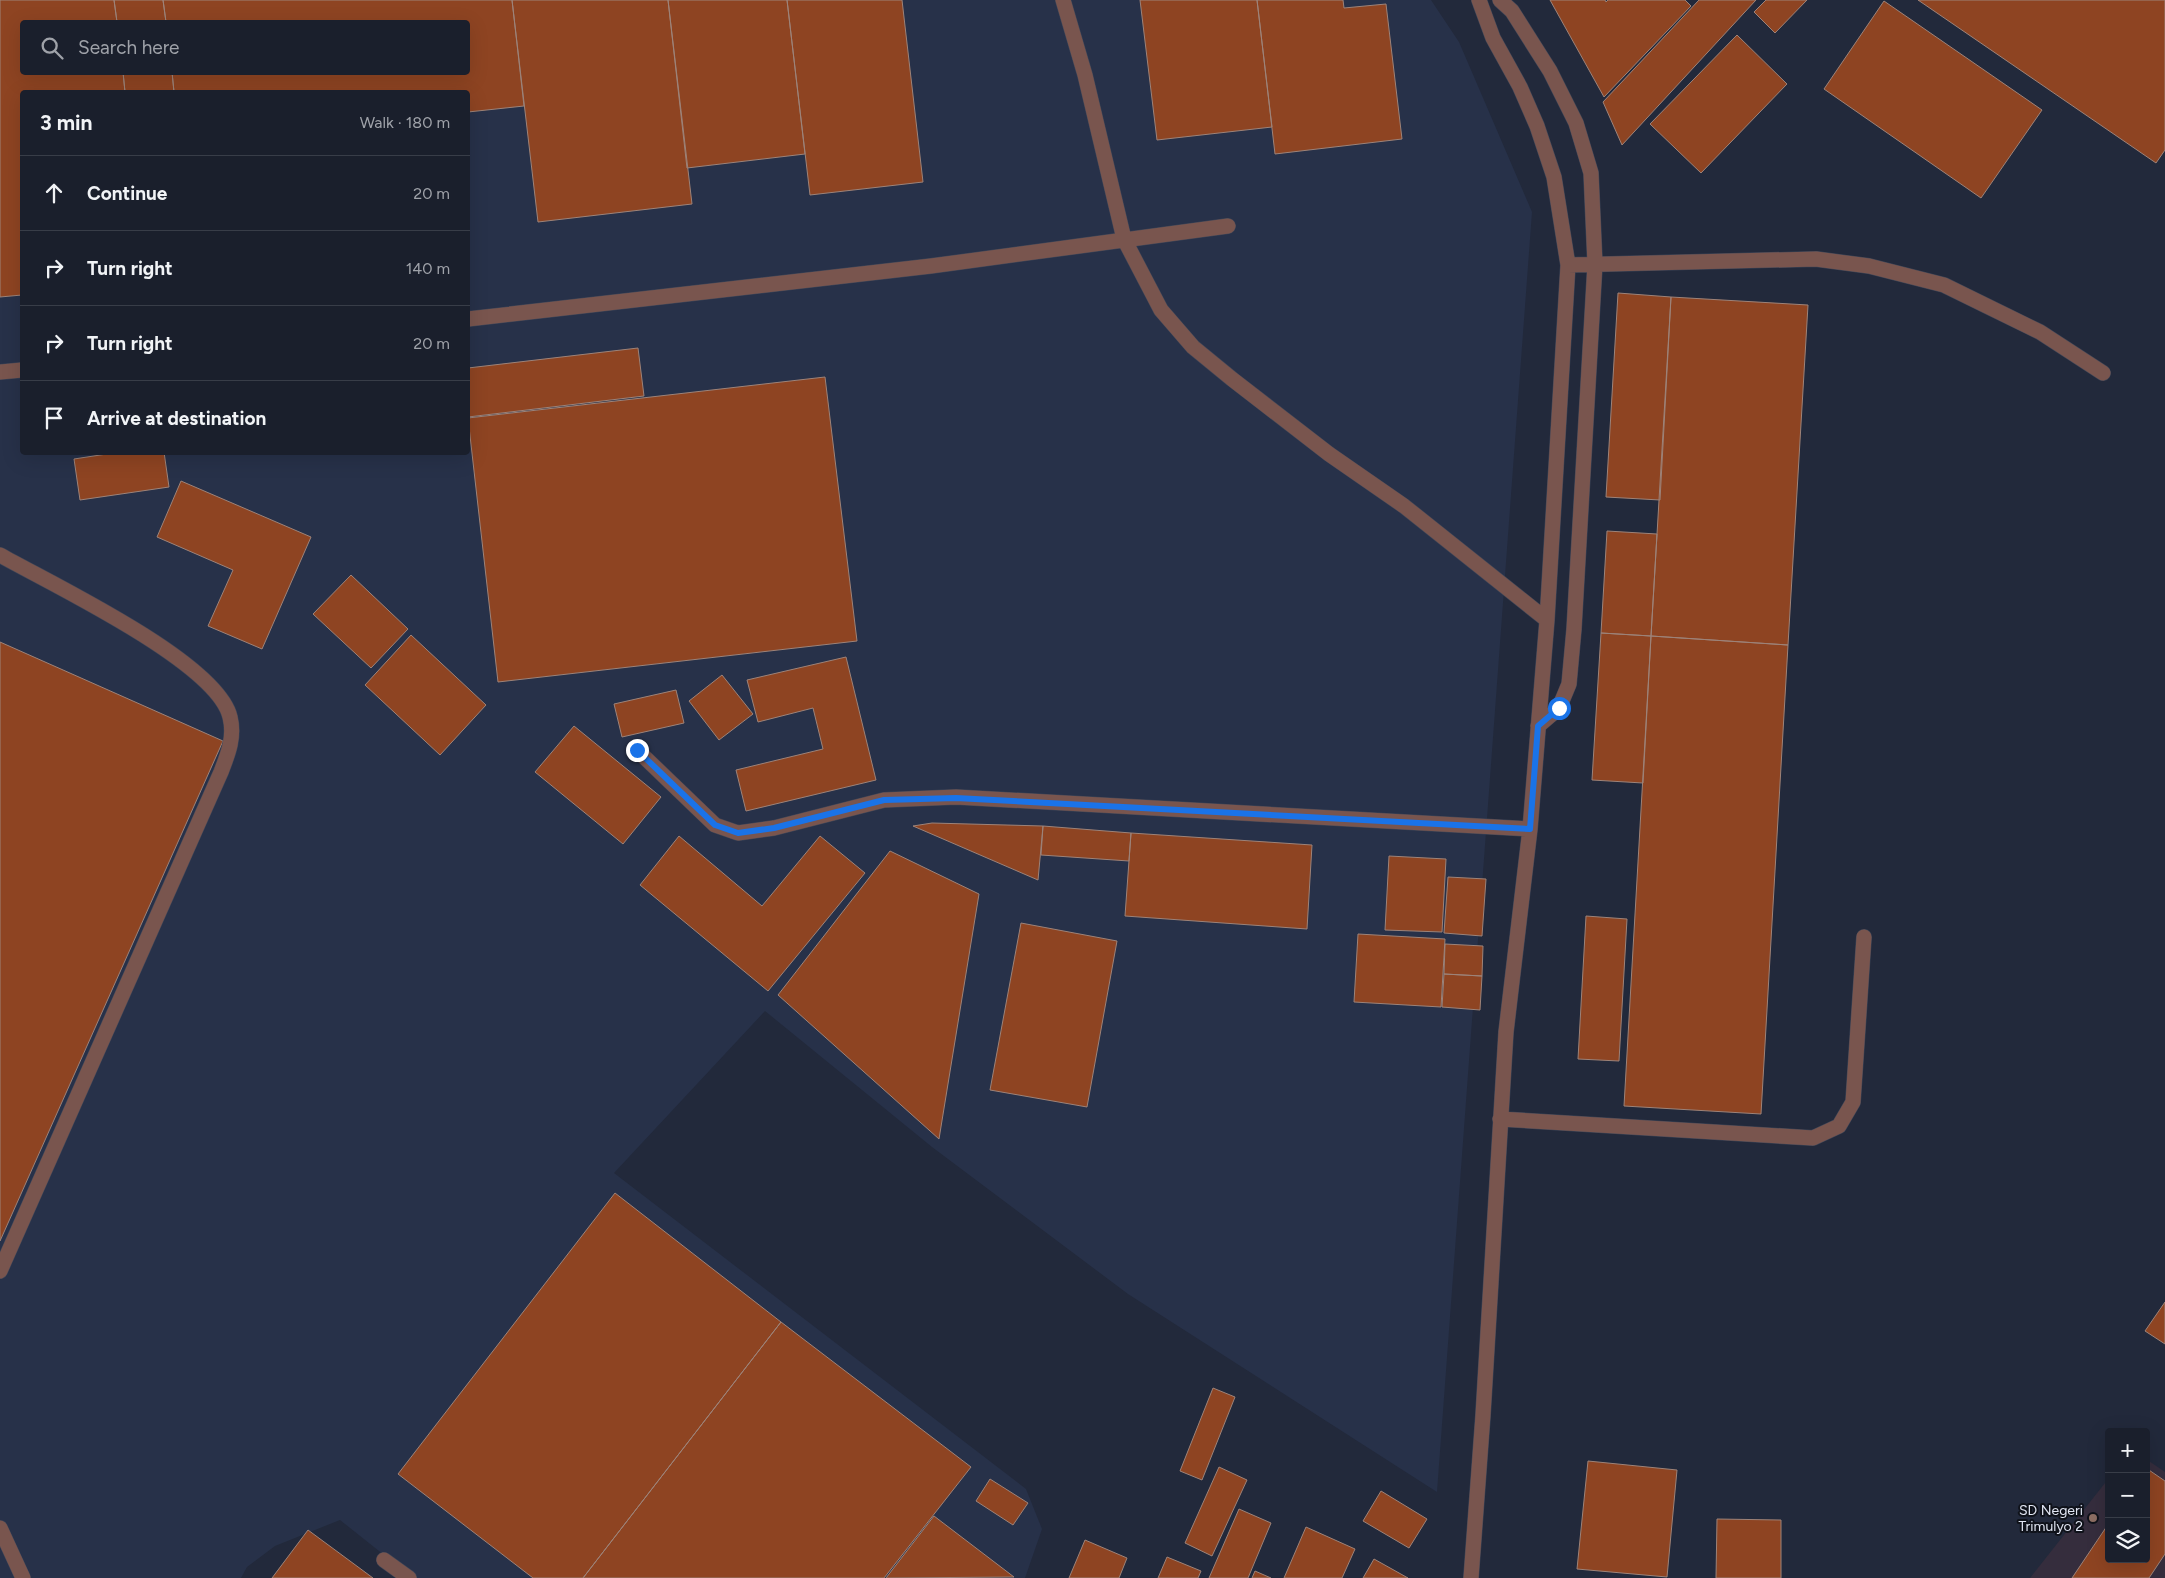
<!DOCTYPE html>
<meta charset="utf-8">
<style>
body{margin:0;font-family:Figtree,sans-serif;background:#232734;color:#f1f3f6}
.controls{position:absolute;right:15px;bottom:15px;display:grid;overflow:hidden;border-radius:5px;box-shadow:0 5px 20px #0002}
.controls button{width:45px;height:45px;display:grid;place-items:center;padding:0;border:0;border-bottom:1px solid #383d48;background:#1a1f2c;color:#f1f3f6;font:25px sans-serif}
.stop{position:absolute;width:15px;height:15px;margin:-11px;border:4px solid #1a73e8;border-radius:50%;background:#fff}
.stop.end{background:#1a73e8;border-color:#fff;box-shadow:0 1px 5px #0008}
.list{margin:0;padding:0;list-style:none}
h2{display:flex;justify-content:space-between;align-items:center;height:65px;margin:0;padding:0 20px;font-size:21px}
h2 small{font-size:16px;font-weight:400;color:#9fa2a9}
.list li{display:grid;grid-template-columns:32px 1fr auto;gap:15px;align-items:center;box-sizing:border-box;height:75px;padding:0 20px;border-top:1px solid #383d48}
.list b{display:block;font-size:19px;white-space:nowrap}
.list em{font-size:16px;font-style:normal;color:#9fa2a9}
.icon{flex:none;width:28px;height:28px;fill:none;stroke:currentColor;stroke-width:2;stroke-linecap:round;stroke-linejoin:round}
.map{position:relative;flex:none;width:2165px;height:1578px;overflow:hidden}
.search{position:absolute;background:#1a1f2c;box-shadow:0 5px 20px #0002;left:20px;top:20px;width:450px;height:55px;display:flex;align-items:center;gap:12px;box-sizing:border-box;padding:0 18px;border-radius:5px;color:#9fa2a9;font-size:19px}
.panel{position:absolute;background:#1a1f2c;box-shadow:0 5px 20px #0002;left:20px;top:90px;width:450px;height:365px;border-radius:5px}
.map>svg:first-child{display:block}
</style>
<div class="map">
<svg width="2165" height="1578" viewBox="0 0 2165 1578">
<rect width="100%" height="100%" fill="#22293b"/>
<path fill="#273149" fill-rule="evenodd" d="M0,0H1431L1459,42L1532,212L1437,1492L1128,1294L932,1147L765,1011L614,1173L1026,1489L1042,1529L1025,1578H413L340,1520L275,1546L247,1567L241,1578H0ZM22,22H468V72H22ZM22,92H468V452H22Z"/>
<path fill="#352d3d" d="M2146,1459L2165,1472V1578H2030L2109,1478V1559H2146Z"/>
<path fill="#8e4422" stroke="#9d8379" d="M0,0H114L117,22H22V72H123L125,92H22V295L0,297Z
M114,0H163L166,22H117Z
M163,0H512L524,106L468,112V92H174L172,72H468V22H166Z
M512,0H668L692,204L538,222Z
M668,0H787L805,154L687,168Z
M787,0H902L923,182L810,195Z
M1140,0H1257L1272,127L1157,140Z
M1257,0H1343L1344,8L1386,4L1402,139L1275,154Z
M1550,0H1605L1606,2L1608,0H1685L1691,6L1604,97Z
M1699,0H1756L1622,145L1603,102Z
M1766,0H1807L1775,33L1754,12Z
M1918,0H2165V150L2156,163Z
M1884,1L2042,110L1981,198L1824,89Z
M1737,35L1787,84L1701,173L1650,124Z
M123,72H172L174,92H125Z
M1618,293L1671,297L1660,500L1606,497Z
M1671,297L1808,305L1788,645L1651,636Z
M638,348L644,396L468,417V368Z
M825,377L857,641L498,682L468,418Z
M120,452H164L169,487L80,500L74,459Z
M181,481L311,537L262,649L208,626L233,570L157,537Z
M1607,531L1657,534L1651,636L1601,633Z
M351,575L408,629L371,668L313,614Z
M1601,633L1651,636L1643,783L1592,780Z
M411,635L486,705L440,755L365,685Z
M1651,636L1788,645L1761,1114L1624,1106Z
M0,642L223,741L0,1241Z
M846,657L876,780L746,811L736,770L823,749L813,708L758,722L747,680Z
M722,675L753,714L719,740L689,701Z
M676,690L684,723L622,737L614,704Z
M574,726L661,797L623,844L535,772Z
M932,823L1043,826L1038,880L913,826Z
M1043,826L1131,833L1129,861L1041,855Z
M1131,833L1312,845L1307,929L1125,916Z
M679,836L762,906L820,836L865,873L768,991L640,885Z
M890,851L979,894L939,1139L778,995Z
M1389,856L1446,859L1442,932L1385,930Z
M1448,877L1486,879L1482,936L1444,933Z
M1586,916L1627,919L1619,1061L1578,1059Z
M1021,923L1117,941L1087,1107L990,1090Z
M1358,934L1445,939L1441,1007L1354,1002Z
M1445,944L1483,946L1482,976L1444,974Z
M1444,974L1482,976L1480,1010L1442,1007Z
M615,1193L781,1322L583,1578H533L398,1474Z
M2165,1302V1344L2145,1331Z
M781,1322L971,1467L884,1578H583Z
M1213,1388L1235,1397L1202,1480L1180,1471Z
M1588,1461L1677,1470L1667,1577L1577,1569Z
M1219,1467L1247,1480L1212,1556L1185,1543Z
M2146,1468L2165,1481V1554L2149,1578H2072L2109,1523V1559H2146Z
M990,1479L1028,1503L1013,1525L976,1501Z
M1381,1491L1427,1519L1409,1548L1363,1521Z
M1239,1509L1271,1523L1248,1578H1209Z
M934,1516L1014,1577L886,1578Z
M1717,1519L1781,1520V1578H1716Z
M1306,1527L1355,1549L1342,1578H1284Z
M308,1530L373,1578H272Z
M1085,1540L1127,1558L1119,1578H1069Z
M1167,1557L1201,1571L1198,1578H1158Z
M1374,1559L1408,1578H1363Z
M1255,1571L1271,1578H1252Z"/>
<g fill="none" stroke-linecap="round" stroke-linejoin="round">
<g stroke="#414758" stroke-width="16">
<path id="lane" d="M1063,0L1085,75L1124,239L1161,310L1193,347L1232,379L1329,454L1404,506L1547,620
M1500,0L1512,11L1550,71L1576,123L1591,173L1595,264L1574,629L1569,684L1559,708L1538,726
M1568,265L1816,259L1869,266L1944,285L2040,332L2103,373
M468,319L931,266L1228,226
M0,372L22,370
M0,555C51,584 217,662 230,717C235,737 228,754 221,772L0,1271
M637,750L715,825L738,833L774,828L884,800L956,797L1530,829
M1500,1119L1813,1138L1839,1126L1853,1102L1864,937
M0,1528L23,1578
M384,1560L409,1578
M1471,1578L1483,1415L1506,1032L1530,829L1547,620L1568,265L1554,177L1537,126L1520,87L1493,38L1479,0"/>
</g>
<use href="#lane" stroke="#79554e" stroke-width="15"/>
</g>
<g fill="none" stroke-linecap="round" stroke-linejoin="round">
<path stroke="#1a73e8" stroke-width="6" d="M637,750L715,825L738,833L774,828L884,800L956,798L1530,829L1538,726L1559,708"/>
</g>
<circle fill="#8d6e63" stroke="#0f121a" stroke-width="2" cx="2093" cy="1518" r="5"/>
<g text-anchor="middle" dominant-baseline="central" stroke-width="4" stroke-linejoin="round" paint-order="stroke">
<g font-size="14" fill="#e1e6f3" stroke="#0f121a" text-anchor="end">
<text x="2083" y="1510">SD Negeri<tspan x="2083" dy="16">Trimulyo 2</tspan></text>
</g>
</g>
</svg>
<div class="controls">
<button>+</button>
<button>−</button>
<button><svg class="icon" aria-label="layers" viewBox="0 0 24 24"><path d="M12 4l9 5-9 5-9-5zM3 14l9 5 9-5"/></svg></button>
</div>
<div class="stop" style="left:1559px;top:708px"></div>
<div class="stop end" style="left:637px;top:750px"></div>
<div class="search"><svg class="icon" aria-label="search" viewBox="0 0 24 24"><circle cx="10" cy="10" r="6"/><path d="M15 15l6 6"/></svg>Search here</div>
<section class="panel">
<h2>3 min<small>Walk · 180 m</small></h2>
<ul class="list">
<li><svg class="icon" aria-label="ahead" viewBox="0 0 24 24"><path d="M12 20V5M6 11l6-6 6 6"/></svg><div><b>Continue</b></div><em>20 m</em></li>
<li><svg class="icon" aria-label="right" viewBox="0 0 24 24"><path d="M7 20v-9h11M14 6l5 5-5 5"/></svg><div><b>Turn right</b></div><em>140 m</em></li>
<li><svg class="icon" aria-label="right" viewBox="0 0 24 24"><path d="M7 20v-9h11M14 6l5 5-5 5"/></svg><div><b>Turn right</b></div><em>20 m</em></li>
<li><svg class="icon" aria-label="arrive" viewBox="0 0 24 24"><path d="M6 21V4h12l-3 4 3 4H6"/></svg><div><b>Arrive at destination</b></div></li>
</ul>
</section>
</div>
